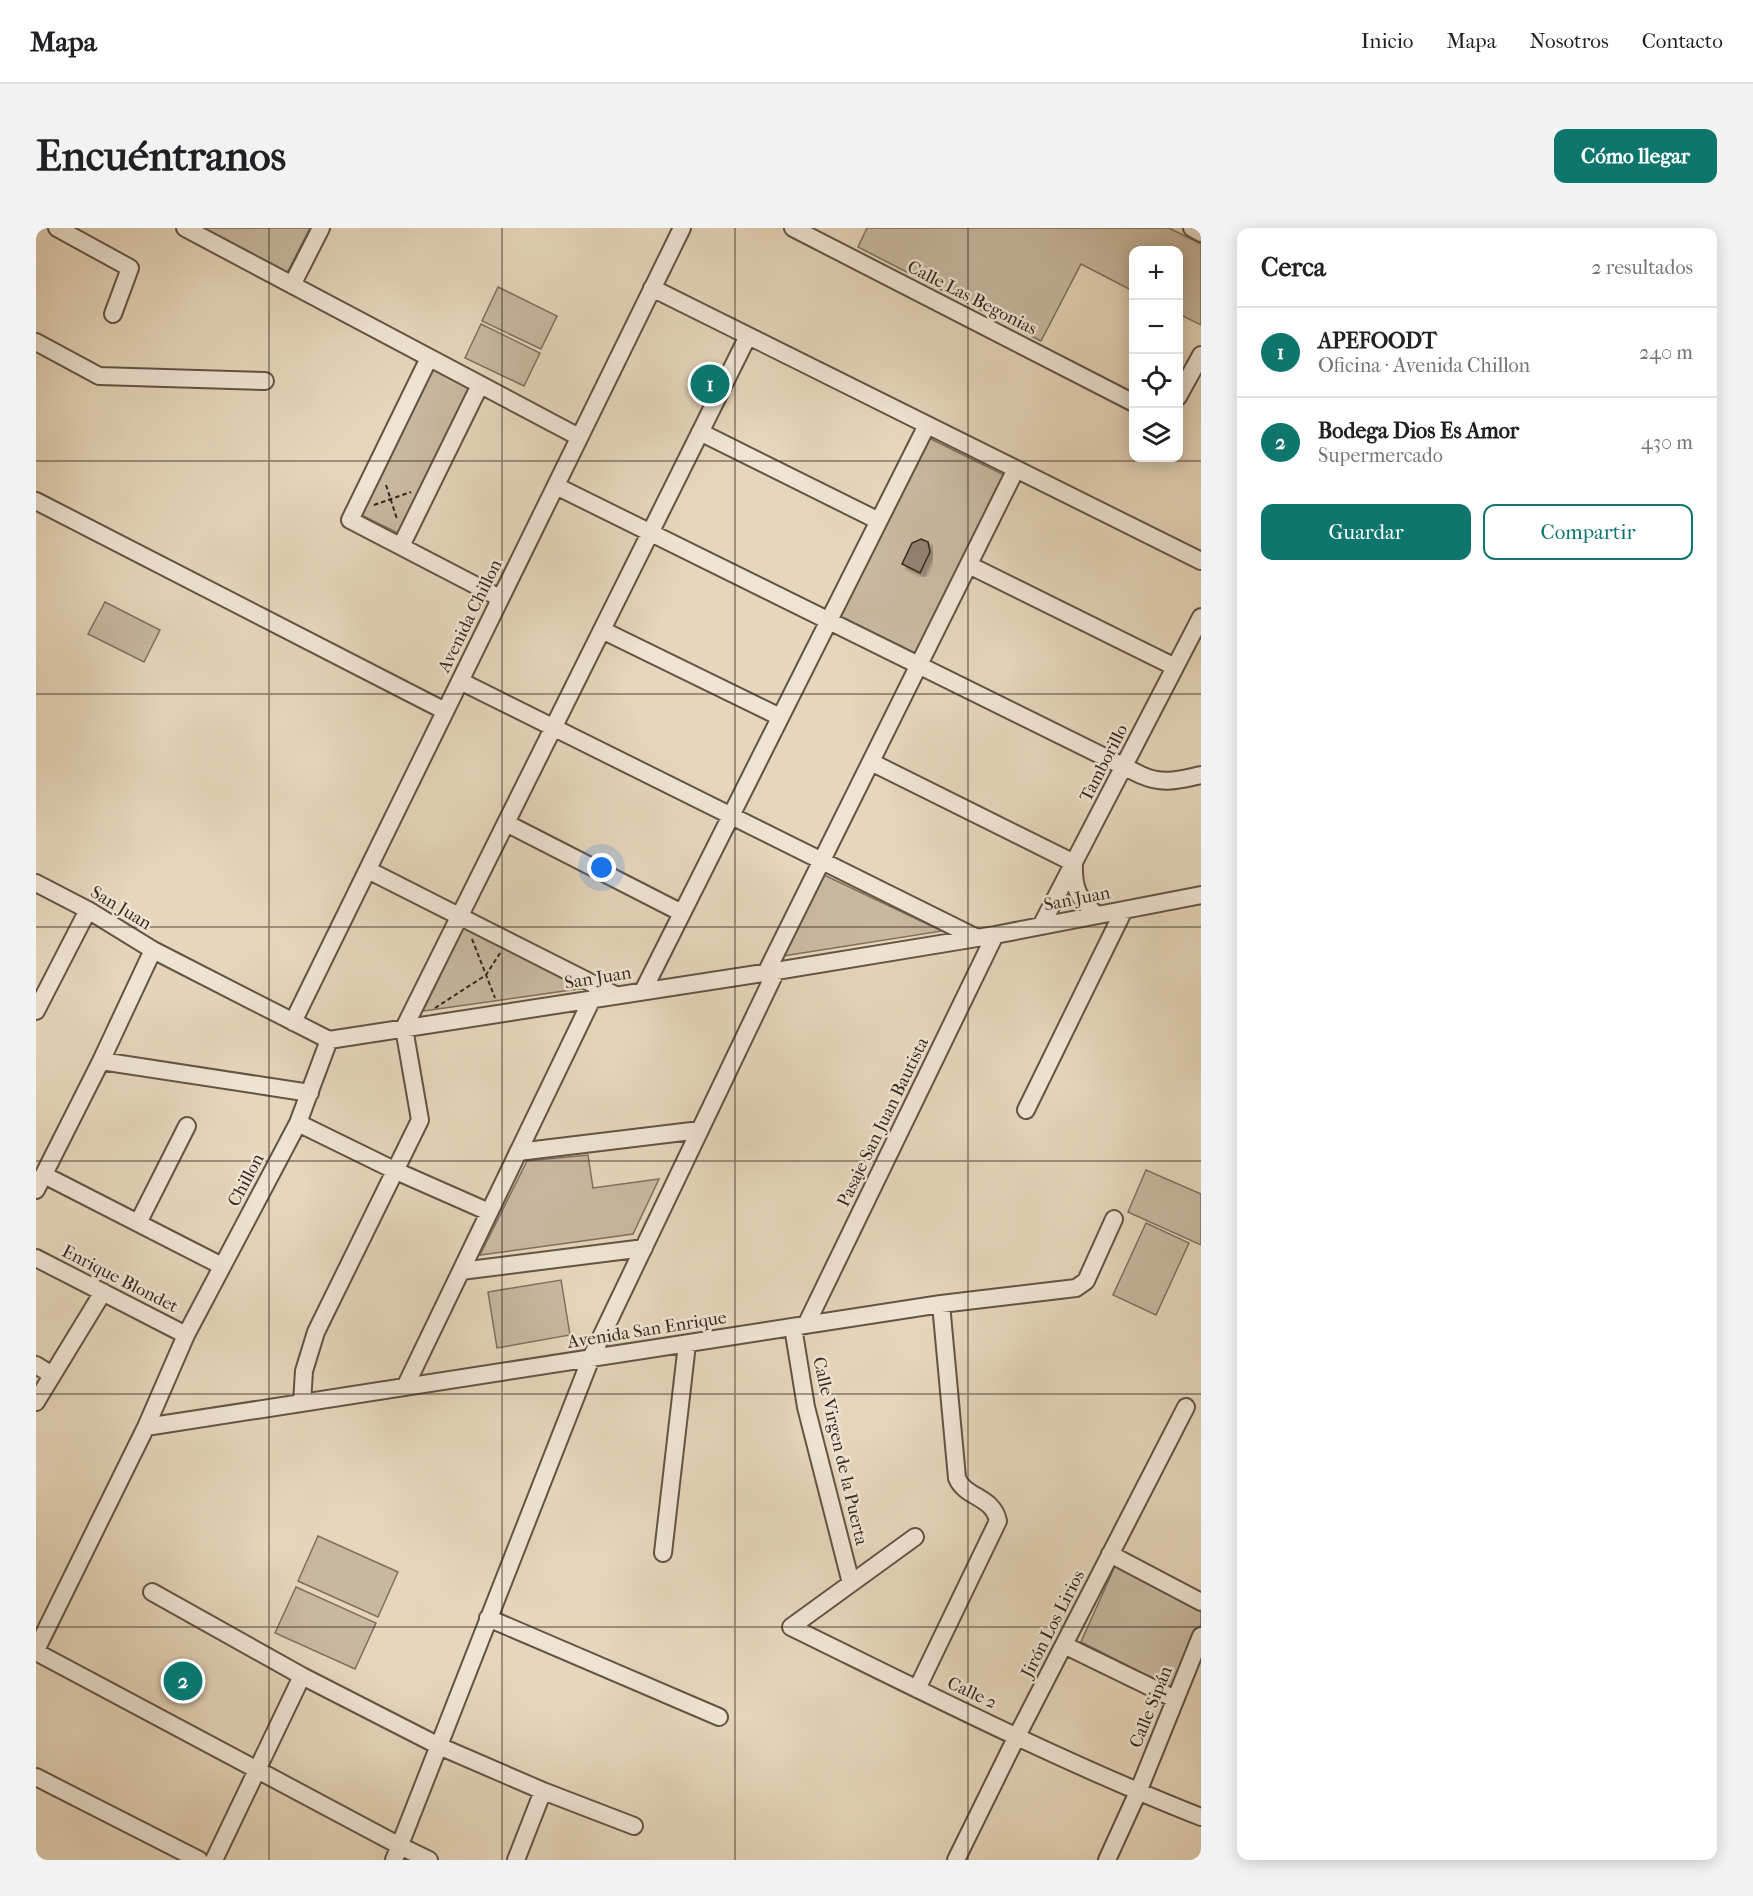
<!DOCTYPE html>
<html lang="es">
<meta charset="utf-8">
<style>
body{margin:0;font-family:"IM FELL French Canon",serif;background:#f2f2f2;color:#202124}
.controls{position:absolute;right:18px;top:18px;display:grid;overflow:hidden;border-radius:12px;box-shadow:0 3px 15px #0003}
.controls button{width:54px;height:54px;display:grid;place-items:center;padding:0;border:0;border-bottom:2px solid #e0e0e0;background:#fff;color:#202124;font:30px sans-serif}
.you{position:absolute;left:566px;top:640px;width:21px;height:21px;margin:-15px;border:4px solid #fff;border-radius:50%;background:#1a73e8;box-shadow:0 0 0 9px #1a73e833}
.badge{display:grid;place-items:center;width:39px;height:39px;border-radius:50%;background:#0f766e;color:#fff;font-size:20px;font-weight:700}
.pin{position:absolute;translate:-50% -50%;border:3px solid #fff;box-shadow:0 2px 6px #0006}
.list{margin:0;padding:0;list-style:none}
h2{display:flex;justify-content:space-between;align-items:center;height:78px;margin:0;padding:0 24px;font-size:26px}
h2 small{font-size:20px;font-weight:400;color:#757577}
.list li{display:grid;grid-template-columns:39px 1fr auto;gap:18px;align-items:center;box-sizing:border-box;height:90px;padding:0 24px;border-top:2px solid #e0e0e0}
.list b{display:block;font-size:22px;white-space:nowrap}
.list p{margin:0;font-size:20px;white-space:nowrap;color:#757577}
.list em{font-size:20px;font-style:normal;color:#757577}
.actions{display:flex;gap:12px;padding:18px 24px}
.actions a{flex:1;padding:14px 0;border:2px solid #0f766e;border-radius:12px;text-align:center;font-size:21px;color:#0f766e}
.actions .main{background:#0f766e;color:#fff}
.icon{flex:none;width:33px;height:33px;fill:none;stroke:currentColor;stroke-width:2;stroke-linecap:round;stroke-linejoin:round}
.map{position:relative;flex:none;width:1165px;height:1632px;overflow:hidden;border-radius:12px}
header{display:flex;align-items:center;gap:36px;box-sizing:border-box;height:84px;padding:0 30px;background:#fff;border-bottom:2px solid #e0e0e0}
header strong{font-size:28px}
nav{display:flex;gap:33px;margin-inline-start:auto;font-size:21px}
.intro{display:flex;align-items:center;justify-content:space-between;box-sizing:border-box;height:144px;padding:0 36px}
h1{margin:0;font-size:42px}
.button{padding:15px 27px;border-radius:12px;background:#0f766e;color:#fff;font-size:21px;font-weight:700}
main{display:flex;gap:36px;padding:0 36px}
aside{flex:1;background:#fff;border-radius:12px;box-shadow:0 3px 15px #0003}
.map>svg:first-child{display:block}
</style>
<header>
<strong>Mapa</strong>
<nav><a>Inicio</a><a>Mapa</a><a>Nosotros</a><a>Contacto</a></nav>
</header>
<div class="intro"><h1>Encuéntranos</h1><a class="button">Cómo llegar</a></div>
<main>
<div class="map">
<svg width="1165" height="1632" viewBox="0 0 1165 1632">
<defs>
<filter id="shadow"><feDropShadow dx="4.5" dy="4.5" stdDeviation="1.5" flood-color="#0004"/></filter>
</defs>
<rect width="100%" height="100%" fill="#e7d6bb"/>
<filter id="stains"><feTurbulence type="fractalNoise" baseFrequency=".00333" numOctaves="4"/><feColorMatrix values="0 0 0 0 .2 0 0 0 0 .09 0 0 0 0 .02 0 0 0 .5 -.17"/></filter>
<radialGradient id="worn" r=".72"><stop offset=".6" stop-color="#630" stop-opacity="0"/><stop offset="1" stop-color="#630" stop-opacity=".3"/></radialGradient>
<path fill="#c9b8a0" stroke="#7f705f" stroke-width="1.5" d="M164,0H274L251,45Z
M831,0H1133L1165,16V97L1143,86L1142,22H1098L1097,63L1045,36L1005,113L822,19Z
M462,59L521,88L505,121L446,93Z
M445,96L504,125L488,158L429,130Z
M395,139L434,158L362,305L323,286Z
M893,210L970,248L881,426L804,388Z
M69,374L124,402L108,434L52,406Z
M788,647L906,703L747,728Z
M428,699L549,760L387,783Z
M552,927L557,960L623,951L597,1006L444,1027L491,933Z
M1110,942L1165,966V1017L1092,984Z
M1110,995L1153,1015L1120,1087L1077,1067Z
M525,1052L534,1107L461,1120L452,1064Z
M282,1308L362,1344L342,1389L262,1353Z
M1080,1336L1165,1382V1396L1136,1460L1045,1414Z
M260,1359L340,1395L319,1441L239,1405Z"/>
<path fill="#928270" stroke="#35281e" stroke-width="1.5" filter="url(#shadow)" d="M885,311L892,314L894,324L884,345L866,336L876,315Z"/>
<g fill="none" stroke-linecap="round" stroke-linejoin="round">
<g stroke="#625445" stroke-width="20">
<path id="minor" d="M21,0L94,40L77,86
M149,0L543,209
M757,0L1098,175
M1156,0L1165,5
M256,57L285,0
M616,60L1165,333
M0,114L63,148L229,153
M393,130L314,292L464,370
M1142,169L1165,127
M664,204L843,293
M520,258L1105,547C1127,557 1142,552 1165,547
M0,273L409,483
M365,318L444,157
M933,337L1139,439
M566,402L744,489
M424,453L941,710
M835,534L1038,635C1037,660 1042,671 1061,687
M470,595L646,685
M332,642L579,767
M0,655L52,682L117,722L293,812L740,743L959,707L1165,667
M1005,698L1165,389
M730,745L980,241
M607,763L891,197
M0,783L52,682
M257,794L646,0
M65,833L274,865
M990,882L1088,682
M262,895L360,943L453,984
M482,924L664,902
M8,947L186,1038
M0,962L65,833L117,722
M102,995L151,898
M0,1030L150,1107
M425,1043L608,1020
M770,1097L959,707
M757,1099L770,1179L815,1355
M0,1137L16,1147
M369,1159L556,771
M0,1174L67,1064
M266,1175L268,1143L280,1104L384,892L368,800L712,108
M110,1199L905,1076L1040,1060L1050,1053L1078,991
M879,1309L755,1399C890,1465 1025,1534 1165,1589
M627,1325L651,1116
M1074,1326L1165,1374
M116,1364L266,1448L403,1518L507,1563L598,1598
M452,1390L683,1489
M1028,1417L1139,1471
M0,1422L110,1199L150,1107L262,895L293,812
M0,1424L364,1618L393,1632
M881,1461L962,1293C957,1268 929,1270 921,1250L905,1076
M0,1549L163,1632
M178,1632L266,1448
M358,1632L555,1130L740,743
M480,1632L507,1563
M920,1632L981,1508L1150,1179
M1071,1632L1102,1564L1165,1408"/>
</g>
<path stroke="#35281e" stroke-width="2" stroke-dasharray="4.5 3" stroke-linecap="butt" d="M350,257L361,291
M338,277L375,264
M436,711L459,770
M399,780L450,747L464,725"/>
<use href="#minor" stroke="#efe4d3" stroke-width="16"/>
</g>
<path fill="none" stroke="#35281e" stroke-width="1.5" stroke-opacity="0.55" d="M233,0V1632M466,0V1632M699,0V1632M932,0V1632M0,233H1165M0,466H1165M0,699H1165M0,933H1165M0,1166H1165M0,1399H1165"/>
<g text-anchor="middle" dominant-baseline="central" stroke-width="5" stroke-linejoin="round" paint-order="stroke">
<g font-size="18" fill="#35281e" stroke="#efe4d3">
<text transform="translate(936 70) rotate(27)">Calle Las Begonias</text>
<text transform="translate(434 388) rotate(-64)">Avenida Chillon</text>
<text transform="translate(1068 535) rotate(-63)">Tamborillo</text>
<text transform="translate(1041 671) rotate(-11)">San Juan</text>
<text transform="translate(85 680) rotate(31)">San Juan</text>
<text transform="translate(562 750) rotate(-9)">San Juan</text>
<text transform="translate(847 894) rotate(-64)">Pasaje San Juan Bautista</text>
<text transform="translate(210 952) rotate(-62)">Chillon</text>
<text transform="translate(84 1051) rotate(27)">Enrique Blondet</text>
<text transform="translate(611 1102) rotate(-9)">Avenida San Enrique</text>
<text transform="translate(804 1223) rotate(77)">Calle Virgen de la Puerta</text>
<text transform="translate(1017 1396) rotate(-63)">Jirón Los Lirios</text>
<text transform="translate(936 1465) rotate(25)">Calle 2</text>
<text transform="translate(1115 1479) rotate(-68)">Calle Sipán</text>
</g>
</g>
<rect width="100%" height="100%" filter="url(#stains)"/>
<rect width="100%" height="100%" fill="url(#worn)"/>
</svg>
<div class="controls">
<button>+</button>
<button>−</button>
<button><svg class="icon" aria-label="locate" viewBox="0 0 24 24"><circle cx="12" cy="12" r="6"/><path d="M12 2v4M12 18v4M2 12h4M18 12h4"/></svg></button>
<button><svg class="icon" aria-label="layers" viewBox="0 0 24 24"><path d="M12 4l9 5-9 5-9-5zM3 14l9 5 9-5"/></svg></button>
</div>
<div class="you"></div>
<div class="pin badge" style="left:674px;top:156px">1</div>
<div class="pin badge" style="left:147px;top:1453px">2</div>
</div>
<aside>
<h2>Cerca<small>2 resultados</small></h2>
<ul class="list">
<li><span class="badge">1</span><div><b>APEFOODT</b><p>Oficina · Avenida Chillon</p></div><em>240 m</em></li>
<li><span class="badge">2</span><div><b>Bodega Dios Es Amor</b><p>Supermercado</p></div><em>430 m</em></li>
</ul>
<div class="actions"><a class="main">Guardar</a><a>Compartir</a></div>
</aside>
</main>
